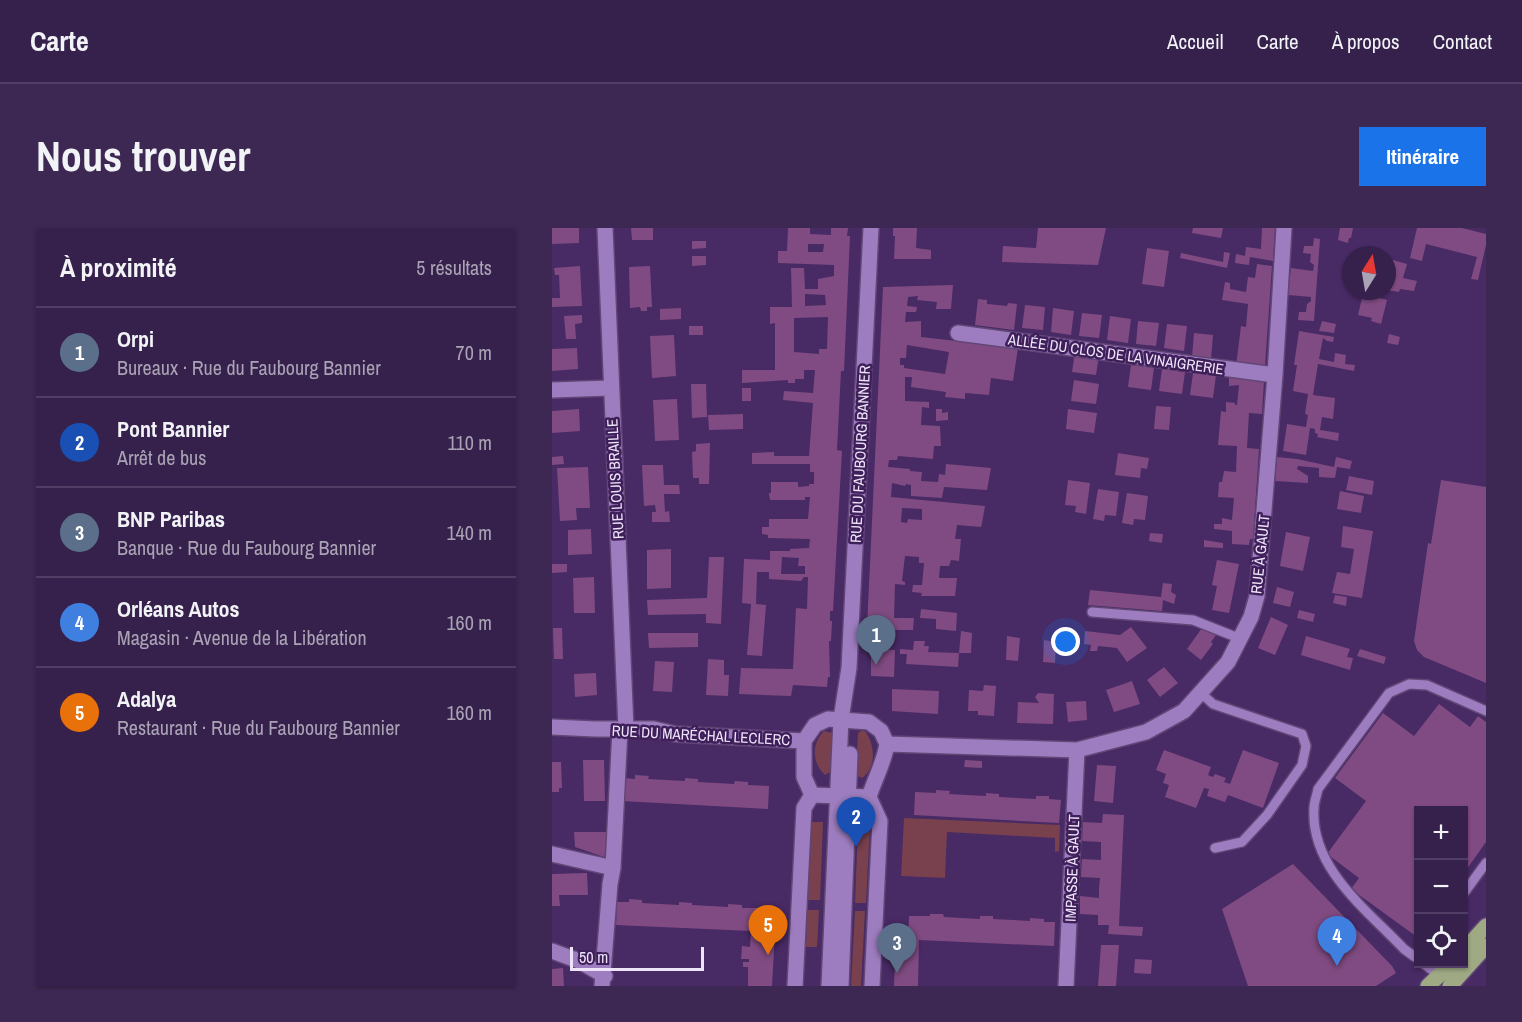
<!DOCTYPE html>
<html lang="fr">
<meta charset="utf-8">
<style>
body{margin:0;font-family:"Archivo Narrow",sans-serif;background:#3d2853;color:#f1f3f6}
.controls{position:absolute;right:18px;bottom:18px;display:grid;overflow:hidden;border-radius:0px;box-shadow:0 2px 4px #0004}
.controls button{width:54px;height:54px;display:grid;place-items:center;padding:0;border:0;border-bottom:2px solid #503e64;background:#36204c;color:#f1f3f6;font:30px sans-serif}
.compass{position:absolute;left:790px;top:18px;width:54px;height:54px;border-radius:50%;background:#36204c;box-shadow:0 2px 4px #0004;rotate:11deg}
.scale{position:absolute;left:18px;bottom:15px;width:134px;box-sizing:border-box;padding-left:6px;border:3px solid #eee4fa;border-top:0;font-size:16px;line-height:21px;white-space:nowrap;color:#eee4fa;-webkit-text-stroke:4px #3e1f59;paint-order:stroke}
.you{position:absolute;left:514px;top:414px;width:21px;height:21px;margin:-15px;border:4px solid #fff;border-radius:50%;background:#1a73e8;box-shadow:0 0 0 9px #1a73e833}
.badge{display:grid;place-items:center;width:39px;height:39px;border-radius:50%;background:#1a73e8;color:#fff;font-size:20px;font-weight:700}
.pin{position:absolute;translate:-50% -50px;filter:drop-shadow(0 2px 3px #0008)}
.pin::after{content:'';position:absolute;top:32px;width:21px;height:18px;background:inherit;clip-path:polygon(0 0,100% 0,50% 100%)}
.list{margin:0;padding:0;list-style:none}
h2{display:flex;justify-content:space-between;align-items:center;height:78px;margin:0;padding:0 24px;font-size:26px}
h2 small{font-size:20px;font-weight:400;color:#aaa3b5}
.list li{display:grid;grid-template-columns:39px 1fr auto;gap:18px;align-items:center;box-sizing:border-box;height:90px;padding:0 24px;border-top:2px solid #503e64}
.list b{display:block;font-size:22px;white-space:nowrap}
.list p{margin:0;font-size:20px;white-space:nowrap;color:#aaa3b5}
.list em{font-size:20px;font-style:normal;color:#aaa3b5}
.icon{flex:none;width:33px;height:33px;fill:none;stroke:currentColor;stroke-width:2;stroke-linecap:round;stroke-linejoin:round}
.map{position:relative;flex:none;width:934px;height:758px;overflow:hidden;border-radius:0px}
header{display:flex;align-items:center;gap:36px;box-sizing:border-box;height:84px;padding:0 30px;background:#36204c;border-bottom:2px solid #503e64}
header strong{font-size:28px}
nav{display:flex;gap:33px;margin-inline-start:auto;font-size:21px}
.intro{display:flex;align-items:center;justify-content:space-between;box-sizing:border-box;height:144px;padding:0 36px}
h1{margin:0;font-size:42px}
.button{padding:15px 27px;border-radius:0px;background:#1a73e8;color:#fff;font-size:21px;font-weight:700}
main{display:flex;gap:36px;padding:0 36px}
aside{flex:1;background:#36204c;border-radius:0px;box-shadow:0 2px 4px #0004}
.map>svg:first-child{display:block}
</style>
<header>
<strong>Carte</strong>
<nav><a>Accueil</a><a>Carte</a><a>À propos</a><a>Contact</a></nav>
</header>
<div class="intro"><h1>Nous trouver</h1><a class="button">Itinéraire</a></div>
<main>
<aside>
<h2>À proximité<small>5 résultats</small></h2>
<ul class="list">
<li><span class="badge" style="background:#5c6f8a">1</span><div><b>Orpi</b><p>Bureaux · Rue du Faubourg Bannier</p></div><em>70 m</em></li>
<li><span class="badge" style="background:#1a4fb4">2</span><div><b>Pont Bannier</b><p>Arrêt de bus</p></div><em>110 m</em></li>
<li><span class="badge" style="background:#5c6f8a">3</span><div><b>BNP Paribas</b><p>Banque · Rue du Faubourg Bannier</p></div><em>140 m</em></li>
<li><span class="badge" style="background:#3f7fe0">4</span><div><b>Orléans Autos</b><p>Magasin · Avenue de la Libération</p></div><em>160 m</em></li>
<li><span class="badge" style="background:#e8710a">5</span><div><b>Adalya</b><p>Restaurant · Rue du Faubourg Bannier</p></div><em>160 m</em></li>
</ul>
</aside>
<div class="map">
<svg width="934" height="758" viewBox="0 0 934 758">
<rect width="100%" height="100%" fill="#482a65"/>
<path fill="#79404e" d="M272,503L280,505L278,544L273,547C260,535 259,516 272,503Z
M309,503H313C323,516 325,539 310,550L304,547L306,505Z
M352,590L508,597L507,623L503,624V610L395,604L393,650L349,648Z
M258,594H271L268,672H255Z
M306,597L318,598L314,675H303Z
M255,682H267L265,719H254Z
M303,683H313L309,758H299Z"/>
<path fill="#804b82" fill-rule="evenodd" d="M0,0H27V15L0,16Z
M79,0H101V12H80Z
M236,0H258V6L279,7V0H296L295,8H298L292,143H289L285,222L290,223L281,383H278V393H280L279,413H277L278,449H276L275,459L241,457L239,468L187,466L189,440L241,441L244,380L255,381L256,349H252L249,353L217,351V344H205L204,376L214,377L210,428L195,427L199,376L190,375L192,331L218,332V323H238V321L257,320L258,311L216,310V307L210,306V299H217V291H256L258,269H253V272H218L217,265H219V254H246V259L257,258V256H262V244H258V236H200V225L222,224V228H257L261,175L231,172L232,163L261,165L263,142H252V151H243V155H236V152L190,155V142H223V95L218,96V79H240L239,40H252L253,61H266V51L282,48V37L226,35V23H235ZM256,16H272L271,24H256ZM253,66L273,67L274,77L253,78ZM276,89L275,121H267V126L242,124V90ZM230,329L247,330L246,338H253V346H229Z
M341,0H365L364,20L379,22V31H342L343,8H341Z
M486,0H554L546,37L450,34L451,18L484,20Z
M641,0H671L669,10L640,5Z
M710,0H723L721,33L698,29L697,37L683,35L684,26L693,28L694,19L709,21Z
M788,0H801L799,10H797L796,15L786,12Z
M865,0H910L934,6V17L926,52L919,51L925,29L874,16L870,33L858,30Z
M762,10L768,11L762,93L746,92L747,84H754L755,76L759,73V69L736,67L739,40L761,43L762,37L758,34L759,26L751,25L752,18H761Z
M140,13H154V20L140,21Z
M595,20L617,23L612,59L590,56Z
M672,24L678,25L675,40L628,30L629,25L671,34Z
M140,28H154V37L140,38Z
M841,32L855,36L851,50L865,53L862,63L848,61L847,64L835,62V47H838Z
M705,36L720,38L713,138L701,136L700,141L684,138L689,98L694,99L696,76L670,72L673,54L678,55V61L694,64L696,49L703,50Z
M28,38L30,78L0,79V70H8L7,47H3L2,40Z
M98,38L100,79H95V83H89L88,79L78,80L77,39Z
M401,57L399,81H384L385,74L365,72L366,68L356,69L355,78L365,79L364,84H354L353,94L369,93V109L466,120L461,153L439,150L437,167L413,165V171L393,169L394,164L359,159L360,149H353V173L377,174V180L370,179L369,197L388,198L389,218H382L381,231L346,228L345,232H337L336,239L358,241V243L370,244L369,253L386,254L387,246L393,247L394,236L439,240L435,262L392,259L390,270L359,268V257L354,256L353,258L340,255L339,269L433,278L430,295L429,299L405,297L403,311H409L407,333L399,332L397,338H388L387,350H405L403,368H369L370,365L360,364L361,357H370L372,335H367V329L353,328L350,353L353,354V357L343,356L342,390H362L361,402H332L331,421L343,422L342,449L319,448V421H314L331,59ZM355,117L397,124L393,146L352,140V137H348V130H354ZM350,280L370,281V292L356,291L355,295L349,294Z
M811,66L835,72L829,96L819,93L820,90L806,87Z
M426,71L435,72V76L455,78L456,75L465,76L462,102L423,97Z
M473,77L493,79L491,102L470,100Z
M129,80V91L108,92V81Z
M501,80L522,83L519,107L499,104Z
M530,85L550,87L547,110L527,108Z
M30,87V95L23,96L24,111H14L12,88Z
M558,88L579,91L576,115L555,112Z
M586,93L607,95L604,118L584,116Z
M770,93L784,96L782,105L767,103Z
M615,96L635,98L632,123L612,120Z
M137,98H151V107H137Z
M747,103L782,109L781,114L775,113L771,110L767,131L782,134L783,125L794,127L793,136L803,137L802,143L766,136L761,167L783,170L781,191L770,189L768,202L787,205L786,213L765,209L766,206L763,205V201L758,200L754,227L731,223L735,196L754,199L756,187L753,186L756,166L741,163L745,137H742Z
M642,105L661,107L659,131L640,129Z
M837,106L848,109L846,117L835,115Z
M122,107L124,148L100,150L98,108Z
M25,120L26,141L0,143V121Z
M523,124L547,127L544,147L520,144Z
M579,137L602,140L599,162L576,159Z
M610,141L633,144L630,166L607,163Z
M641,145L664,147L661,170L638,167Z
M677,149L712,153L710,186L697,185L695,220L707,221L701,311H698L697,317L680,316V303L662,301V296H670V290L680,292L682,270L666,269L667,254H670L672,243L684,244L685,218L666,217L669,183L674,184V174L683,175V177H685L687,157L677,158Z
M522,152L547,156L544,176L519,173Z
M139,156H154L155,189L140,190Z
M190,160H199V173H190Z
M125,171L127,212L103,213L101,172Z
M604,178L619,179L617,202L602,201Z
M27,181L28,203L0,205V183Z
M384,181H390V185L396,184V192L384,193Z
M516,181L545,185L542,205L514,201Z
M191,186V201L157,202L156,187Z
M158,215L157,256H147V250H141L140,224L144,223V216Z
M566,225L597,230L595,241L589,240L588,250L563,247Z
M11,228L12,236L0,237V229Z
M725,229L745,231L782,239L784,229L800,233L798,241L785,239L783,250L767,249V240L746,238L745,241L756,248V255L723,253Z
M90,237H111L112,257H127L128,266H112L113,284L117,283L118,294H100V284H104L103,277L92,278Z
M36,239L38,280H24L25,292L8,293L5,240Z
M797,248L822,253L820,267L794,262Z
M516,252L538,255L534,286L523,284L524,278L513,277Z
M889,252L934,259V455L872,429L865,422L862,413L876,315L879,316Z
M546,261L567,264L564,288L553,287L552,293L541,291Z
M788,263L812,268L809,285L785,281Z
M575,265L596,268L593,292L582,291L581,297L570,295Z
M791,298L821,303L810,370L780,365L785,344L798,346L802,321L789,319Z
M39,301L40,326L16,327V302Z
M734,304L758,309L751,343L728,338Z
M598,305L611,306L610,315L597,313Z
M652,312L671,315V320L652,319Z
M119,321V360L95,361V322Z
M157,329H172L169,396L154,395V386L96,387L95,372L155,370Z
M665,332L687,336L677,385L660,382L665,358L660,357Z
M0,336H15V344L0,345Z
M42,349L43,385H22L21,350Z
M611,355L620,356L619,364L624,367L622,376L611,372L610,383L536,377L538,362L609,369Z
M725,359L742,364L738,379L721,375Z
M783,367L795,369L794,378L781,375Z
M369,381L405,385L404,403L384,401V391L368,390Z
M747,382L763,386L761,394L745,390Z
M719,389L736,397L723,427L706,420Z
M579,399L595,420L575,434L565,420L546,418L545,423H538L539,417L532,416L533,403L568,407Z
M1,400H10L11,431H2Z
M650,400L664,407L659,414L661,416L649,432L635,421Z
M409,403L420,405L419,425H407Z
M96,405H146V419L97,420Z
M455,408L468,410L466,433L454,432Z
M754,408L798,421L795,429L801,430L798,442L749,427Z
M492,412L504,414L503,435L491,434Z
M362,413H373L372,418H377L376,424L407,425L406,439L354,436L355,426H348V421L361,422Z
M808,421L834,429L832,436L805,428Z
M156,431L172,432V447H177L176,468L154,467Z
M103,433L122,434L120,464L101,463Z
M612,439L626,455L608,469L595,452Z
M44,445L45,467L23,469L22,446Z
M580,453L588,476L562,484L554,462Z
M432,457L444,458L442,488L426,487V483H416L417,462L431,463Z
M340,461L387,463L386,486L340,483Z
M486,465L502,466L501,496L465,495L466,474L487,475L483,469Z
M534,473L535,492L516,494L514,474Z
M887,476L918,499L926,488L934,494V614L912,645V582H866L865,709L799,661L807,650L775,626L814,573L783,550L831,485L862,508Z
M612,522L659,539L656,547L661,549L663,546L674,550L672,554L678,556L691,522L727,535L711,580L676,567L673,574L655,568L657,561L652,560L644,580L613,569L617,557L611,555L614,546L604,542Z
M31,532H52L53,573H32Z
M413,532L430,533V540L412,539Z
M0,534H9L10,560H7V564H0Z
M545,537L564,538L561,575L542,573Z
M83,547L97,548L96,551L133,553V550L146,551V554L182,556L183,553L196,554V557L217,558L216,581L70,573L71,550L83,551Z
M384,562L398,563L397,566L434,568V565L447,566V569L484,571V568H497V571L509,572L507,595L362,587L363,564L384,565Z
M551,586L572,587L567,698L591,699L590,708L556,706L557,697H546V687L528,686V668L547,670V660L548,650L529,649L530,631L549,632V614L530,613L531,594L550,595Z
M22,604H57L55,630L23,619Z
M741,636L840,738L844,745L824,758H696L670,681Z
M35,645L36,667H7L8,678H0V646Z
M77,671L90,672V675L127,677V674L140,675V677L176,679V676L190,677V680H211L210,704H223L220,758H196V739H191V734H197V731H189L190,718L198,719L199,703L64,697L65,674H77Z
M378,686H391L392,689L428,691V688H441V691L478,693V690L492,691V694H503L502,718L367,712L366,758H342L344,711L356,712L357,688H378Z
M549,717H567L564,758H546Z
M583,731L600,732L599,746L582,745Z
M11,740L12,758H0V741Z"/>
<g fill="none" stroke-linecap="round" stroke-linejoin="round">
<g stroke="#614676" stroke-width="12">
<path id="service" d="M540,384L641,392L689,411
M649,465L661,476L750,506L754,518L750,537L715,587L690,614L663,620
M912,665L934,635
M863,729L852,721C815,682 758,640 762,580C762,574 765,567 766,561L837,465L857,456L875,457L934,483
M872,736L889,749"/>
</g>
<g stroke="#614676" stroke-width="18">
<path id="minor" d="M53,0L74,501
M406,105L723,147
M0,162L58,160
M0,499L43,501H102L123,506L252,513
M252,513L263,497L276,491L317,494L329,503L335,516
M335,516L525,522L594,504L632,483L676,434L699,389L705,368L723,147L732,0
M260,567L317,569
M0,626L61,640
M0,723L27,733L53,748
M50,758L58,656L61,640L68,501
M243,758L252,580L260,567L252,549V513
M320,758L328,593L317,569C323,550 332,535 335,516
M514,758L525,522"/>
</g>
<g stroke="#614676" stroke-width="18">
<path id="secondary" d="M277,758L289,491L297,440L319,0
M289,758L298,526"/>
</g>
<g stroke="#614676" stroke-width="18">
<path id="primary" d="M912,722L934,698
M876,758L899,736
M898,758L934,718"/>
</g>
<use href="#service" stroke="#9d7dbf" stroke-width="9"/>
<use href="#minor" stroke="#9d7dbf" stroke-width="15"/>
<use href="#secondary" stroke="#9d7dbf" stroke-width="15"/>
<use href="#primary" stroke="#9fa984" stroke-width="15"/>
</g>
<g text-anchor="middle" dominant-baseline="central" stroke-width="5" stroke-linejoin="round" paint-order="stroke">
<g font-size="15" fill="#eee4fa" stroke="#3e1f59">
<text transform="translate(564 126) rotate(8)">ALLÉE DU CLOS DE LA VINAIGRERIE</text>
<text transform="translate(308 226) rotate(-87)">RUE DU FAUBOURG BANNIER</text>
<text transform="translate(63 251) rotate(-93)">RUE LOUIS BRAILLE</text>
<text transform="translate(708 326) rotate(-84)">RUE À GAULT</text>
<text transform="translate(149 507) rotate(3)">RUE DU MARÉCHAL LECLERC</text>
<text transform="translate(520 640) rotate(-88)">IMPASSE À GAULT</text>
</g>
</g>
</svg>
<div class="controls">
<button>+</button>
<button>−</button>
<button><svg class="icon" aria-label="locate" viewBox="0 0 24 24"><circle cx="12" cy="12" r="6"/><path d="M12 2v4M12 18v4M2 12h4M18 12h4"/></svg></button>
</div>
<svg class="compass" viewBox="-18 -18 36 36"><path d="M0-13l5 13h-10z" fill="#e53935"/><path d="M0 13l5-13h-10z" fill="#aaa3b5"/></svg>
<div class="scale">50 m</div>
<div class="you"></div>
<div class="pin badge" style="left:324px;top:437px;background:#5c6f8a">1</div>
<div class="pin badge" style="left:304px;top:619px;background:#1a4fb4">2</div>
<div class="pin badge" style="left:345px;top:745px;background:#5c6f8a">3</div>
<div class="pin badge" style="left:785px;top:738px;background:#3f7fe0">4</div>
<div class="pin badge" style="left:216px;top:727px;background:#e8710a">5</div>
</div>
</main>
